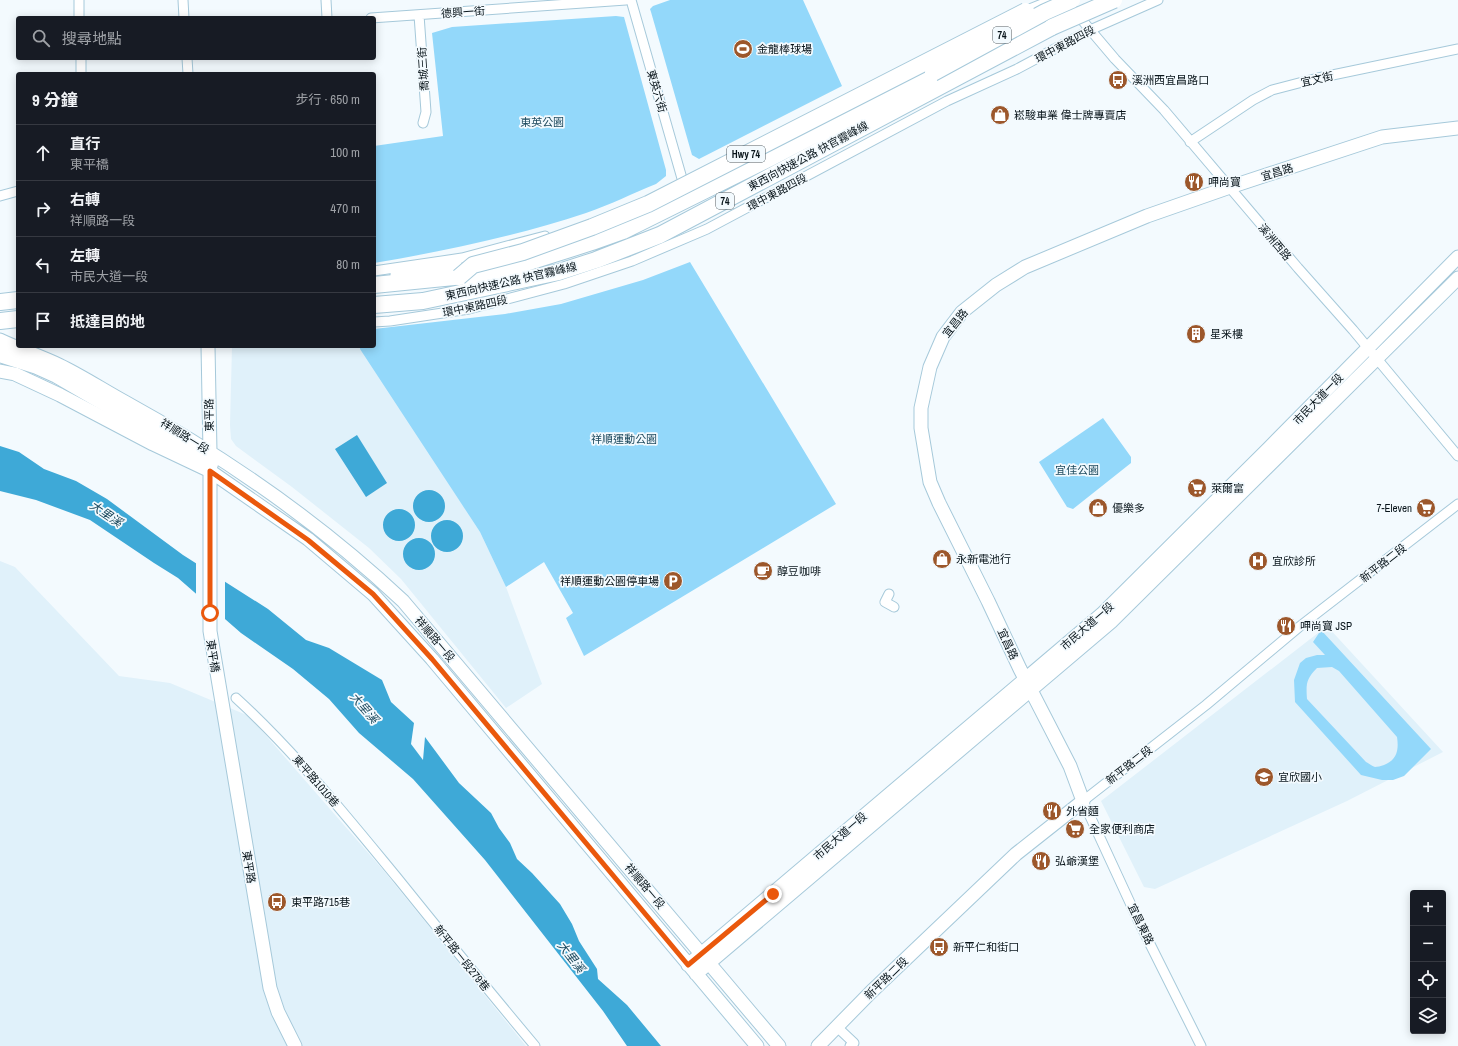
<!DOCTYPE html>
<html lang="zh-TW">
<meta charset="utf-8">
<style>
body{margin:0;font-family:"Archivo Narrow","Noto Sans TC",sans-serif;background:#20242c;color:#f1f3f6}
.controls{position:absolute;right:12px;bottom:12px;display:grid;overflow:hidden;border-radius:4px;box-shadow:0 2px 10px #0003}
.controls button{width:36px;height:36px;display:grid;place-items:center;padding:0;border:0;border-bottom:1px solid #363941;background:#171b24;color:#f1f3f6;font:20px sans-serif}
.stop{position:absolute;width:12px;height:12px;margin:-9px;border:3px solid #ea580c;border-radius:50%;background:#fff}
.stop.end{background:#ea580c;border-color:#fff;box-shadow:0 1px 4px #0008}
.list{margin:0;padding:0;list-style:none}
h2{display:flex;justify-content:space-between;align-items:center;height:52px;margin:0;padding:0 16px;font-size:17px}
h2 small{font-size:13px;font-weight:400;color:#9ea1a6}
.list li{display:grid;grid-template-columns:26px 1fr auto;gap:12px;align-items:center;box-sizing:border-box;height:56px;padding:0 16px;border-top:1px solid #363941}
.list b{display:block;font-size:15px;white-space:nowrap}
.list p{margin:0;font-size:13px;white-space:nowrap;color:#9ea1a6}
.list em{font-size:13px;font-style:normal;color:#9ea1a6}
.icon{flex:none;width:22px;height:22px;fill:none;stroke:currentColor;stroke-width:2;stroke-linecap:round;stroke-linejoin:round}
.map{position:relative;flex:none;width:1458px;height:1046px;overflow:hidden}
.search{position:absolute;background:#171b24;box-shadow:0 2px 10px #0003;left:16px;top:16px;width:360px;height:44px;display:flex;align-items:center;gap:10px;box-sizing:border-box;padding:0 14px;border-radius:4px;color:#9ea1a6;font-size:15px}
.panel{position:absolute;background:#171b24;box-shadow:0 2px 10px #0003;left:16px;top:72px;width:360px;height:276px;border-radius:4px}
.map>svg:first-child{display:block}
</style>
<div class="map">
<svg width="1458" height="1046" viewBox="0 0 1458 1046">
<rect width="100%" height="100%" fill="#f3fafe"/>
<path fill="#e0f1fa" d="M232,346H360L480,532L506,587L542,684L506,708L401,579L369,548L292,487L236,446L231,439L230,425Z
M0,561L15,567L119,676L170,683L249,716L384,871L526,1046H0Z
M1327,626L1443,752L1347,801L1155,889L1144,887L1101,801Z"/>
<path fill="#93d8fa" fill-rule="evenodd" d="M670,0H803L842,86L699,159L692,155L651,12L650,9L653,6Z
M616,16L624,17L666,170V176L656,184C633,193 610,205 586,213C517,236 445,251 374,263V146L443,136L432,33L452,27Z
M690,262L836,504L584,656L566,618L573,613L544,562L506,587L480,532L360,349V346H374V329L505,314L561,304L643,280Z
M1103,418L1131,457V463L1073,509L1067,507L1039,462Z
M1321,630L1431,749L1404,776L1393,780H1382L1361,775L1295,702L1294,680L1300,663L1306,658L1317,655H1325L1313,642ZM1332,667L1339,671L1397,737C1399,750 1397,760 1384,765C1381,766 1377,767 1375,767C1372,766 1368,763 1366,762L1307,699C1306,684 1306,679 1317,668Z"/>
<path fill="#3ea9d7" d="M357,435L387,483L366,497L335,449Z
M0,446L19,452L44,469L76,481L107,499L183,555L268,609L306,640L329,648L382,680L391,702L414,723L411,744L423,760L425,737L459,783L491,813L499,828L510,843L517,859L532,873L560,904L572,924L579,941L597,969L598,979L627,1005L661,1046H627L603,1011L485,860L413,779L359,733L329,699L293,669L241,633L178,578L154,563L90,520L36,500L0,491Z
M413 506a16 16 0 1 1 32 0a16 16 0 1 1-32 0Z
M383 525a16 16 0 1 1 32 0a16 16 0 1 1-32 0Z
M431 536a16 16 0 1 1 32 0a16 16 0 1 1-32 0Z
M403 554a16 16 0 1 1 32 0a16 16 0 1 1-32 0Z"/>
<path fill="#f3fafe" d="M196,561L225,580V622L196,597Z"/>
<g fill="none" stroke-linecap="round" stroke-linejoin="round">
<g stroke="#a6c9da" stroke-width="11">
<path id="street" d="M79,0V18
M183,0L184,18
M326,0L327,18
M631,0L683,182
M1065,0L1115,59L1164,110L1298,268L1353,330L1458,456
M1022,12L1052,0
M419,15L426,112L423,123
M371,18L626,0
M81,58V74
M187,58L188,74
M1190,142L1253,100L1272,90L1318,78L1458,49
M0,196L18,191
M374,271L462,258L545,236
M395,275L421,272L457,264
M374,322L390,321L469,309L564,284L632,261L707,229L947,101L1017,69L1090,30L1158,0
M889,594L885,602L894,607
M236,698C296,753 347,817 399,880C444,936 489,991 535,1046
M837,1027L854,1043L850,1046
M1201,1046L1138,920L1083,801L1206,705L1299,627L1458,504"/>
</g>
<g stroke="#a6c9da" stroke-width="15">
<path id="secondary" d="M0,340C19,349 40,356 59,365C82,376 103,390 125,402C225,457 320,523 403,601L779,1046
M208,346L210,452V631L270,988L278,1012L295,1046
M0,371L15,374L60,395L153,444L210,471L308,539L373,594L432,659L757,1046
M688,965L1102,614L1269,448L1458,257
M696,974L1112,621L1458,278
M818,1046L871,992L1016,854L1083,801L1070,766L1020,669L988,601L939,503L930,482L921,428V408L930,367L943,337L962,312L996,285L1025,267L1147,216L1230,187L1382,137L1458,128"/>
</g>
<g stroke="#a6c9da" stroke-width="18">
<path id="highway" d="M374,285L464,276L526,263L592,242L623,231L770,158L933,73
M0,302L18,300
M374,305L423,301L559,272L596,260L660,235L1052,27
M0,321L18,319
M0,354L37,366L57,375L210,464"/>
</g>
<use href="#street" stroke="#fff" stroke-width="9"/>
<use href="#secondary" stroke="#fff" stroke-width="13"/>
<use href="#highway" stroke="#fff" stroke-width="16"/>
<g stroke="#a6c9da" stroke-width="18" stroke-linecap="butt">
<path id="highway-bridge" d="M1052,27L1114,0
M933,73L1045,12L1072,0
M459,277L473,265L523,252L592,227L648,204L1026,11"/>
</g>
<use href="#highway-bridge" stroke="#fff" stroke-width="16"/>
</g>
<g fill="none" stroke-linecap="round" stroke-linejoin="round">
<path stroke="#ea580c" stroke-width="5" d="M210,613V471L308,540L373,594L432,659L688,965L773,894"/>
</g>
<defs>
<g id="stadium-disc" transform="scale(1)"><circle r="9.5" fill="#9c572b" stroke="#f3fafe"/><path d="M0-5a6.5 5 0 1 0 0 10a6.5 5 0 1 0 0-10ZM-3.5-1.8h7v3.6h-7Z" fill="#fff"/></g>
<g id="bus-disc" transform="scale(1)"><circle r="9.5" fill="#9c572b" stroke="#f3fafe"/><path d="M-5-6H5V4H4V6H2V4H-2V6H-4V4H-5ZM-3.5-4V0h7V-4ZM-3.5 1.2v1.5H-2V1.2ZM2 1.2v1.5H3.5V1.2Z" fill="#fff"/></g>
<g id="shop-disc" transform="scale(1)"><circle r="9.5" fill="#9c572b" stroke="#f3fafe"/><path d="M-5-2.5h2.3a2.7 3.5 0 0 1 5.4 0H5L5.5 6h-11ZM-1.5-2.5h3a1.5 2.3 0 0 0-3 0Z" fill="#fff"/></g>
<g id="restaurant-disc" transform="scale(1)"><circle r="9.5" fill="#9c572b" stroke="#f3fafe"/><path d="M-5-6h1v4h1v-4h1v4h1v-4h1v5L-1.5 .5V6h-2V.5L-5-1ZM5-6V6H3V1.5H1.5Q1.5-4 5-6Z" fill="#fff"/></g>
<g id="building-disc" transform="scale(1)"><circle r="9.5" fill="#9c572b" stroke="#f3fafe"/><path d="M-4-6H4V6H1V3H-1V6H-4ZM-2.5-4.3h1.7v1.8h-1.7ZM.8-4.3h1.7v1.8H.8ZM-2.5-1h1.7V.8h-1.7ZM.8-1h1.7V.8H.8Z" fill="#fff"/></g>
<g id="supermarket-disc" transform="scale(1)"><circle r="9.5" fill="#9c572b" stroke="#f3fafe"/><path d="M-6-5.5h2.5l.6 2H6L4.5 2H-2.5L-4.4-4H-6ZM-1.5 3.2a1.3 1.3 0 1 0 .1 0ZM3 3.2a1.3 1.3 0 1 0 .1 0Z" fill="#fff"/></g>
<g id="hospital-disc" transform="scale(1)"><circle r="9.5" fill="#9c572b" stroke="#f3fafe"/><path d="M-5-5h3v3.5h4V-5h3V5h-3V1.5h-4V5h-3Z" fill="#fff"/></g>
<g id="cafe-disc" transform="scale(1)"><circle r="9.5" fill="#9c572b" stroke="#f3fafe"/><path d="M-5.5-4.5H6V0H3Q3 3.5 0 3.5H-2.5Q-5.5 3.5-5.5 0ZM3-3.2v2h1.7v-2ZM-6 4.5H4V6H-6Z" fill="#fff"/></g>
<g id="parking-disc" transform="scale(1)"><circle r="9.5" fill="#9c572b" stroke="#f3fafe"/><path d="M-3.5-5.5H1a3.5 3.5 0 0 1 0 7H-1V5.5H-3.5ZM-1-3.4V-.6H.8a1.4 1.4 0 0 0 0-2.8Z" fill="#fff"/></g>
<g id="school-disc" transform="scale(1)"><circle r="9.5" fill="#9c572b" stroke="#f3fafe"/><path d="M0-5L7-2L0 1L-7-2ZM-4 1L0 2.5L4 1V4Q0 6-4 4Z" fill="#fff"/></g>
</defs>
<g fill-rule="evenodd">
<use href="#stadium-disc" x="743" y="49"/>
<use href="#bus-disc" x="1118" y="80"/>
<use href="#shop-disc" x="1000" y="115"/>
<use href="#restaurant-disc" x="1194" y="182"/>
<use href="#building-disc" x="1196" y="334"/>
<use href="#supermarket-disc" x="1197" y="488"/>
<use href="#shop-disc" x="1098" y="508"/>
<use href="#supermarket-disc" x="1426" y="508"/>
<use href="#shop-disc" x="942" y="559"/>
<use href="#hospital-disc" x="1258" y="561"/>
<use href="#cafe-disc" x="763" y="571"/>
<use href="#parking-disc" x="673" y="581"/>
<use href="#restaurant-disc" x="1286" y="626"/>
<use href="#school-disc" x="1264" y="777"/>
<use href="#restaurant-disc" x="1052" y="811"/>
<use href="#supermarket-disc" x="1075" y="829"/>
<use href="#restaurant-disc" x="1041" y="861"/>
<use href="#bus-disc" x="277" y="902"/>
<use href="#bus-disc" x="939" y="947"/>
</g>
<g text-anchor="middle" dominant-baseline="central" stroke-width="3.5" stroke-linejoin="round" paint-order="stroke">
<g fill="#f3fafe" stroke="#4e595e" stroke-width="1">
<rect x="993" y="27" width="18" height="16" rx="3"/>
<rect x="727" y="146" width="38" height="16" rx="3"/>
<rect x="716" y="193" width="18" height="16" rx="3"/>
</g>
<g font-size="10" font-weight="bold" fill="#08141a">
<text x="1002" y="35">74</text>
<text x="746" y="154">Hwy 74</text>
<text x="725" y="201">74</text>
</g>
<g font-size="11" fill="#08141a" stroke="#f3fafe">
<text transform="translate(463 12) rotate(-4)">德興一街</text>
<text transform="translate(1065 44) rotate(-28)">環中東路四段</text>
<text transform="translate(423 69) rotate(-94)">喬城三街</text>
<text transform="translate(1317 79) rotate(-13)">宜文街</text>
<text transform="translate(657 91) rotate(74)">東英六街</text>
<text transform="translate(808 156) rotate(-28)">東西向快速公路 快官霧峰線</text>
<text transform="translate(1277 172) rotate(-17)">宜昌路</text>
<text transform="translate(777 192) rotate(-28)">環中東路四段</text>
<text transform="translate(1275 242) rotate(50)">溪洲西路</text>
<text transform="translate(511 281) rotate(-13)">東西向快速公路 快官霧峰線</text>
<text transform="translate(475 306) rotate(-12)">環中東路四段</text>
<text transform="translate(955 323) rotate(-51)">宜昌路</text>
<text transform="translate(1318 399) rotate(-46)">市民大道一段</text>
<text transform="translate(209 415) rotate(-91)">東平路</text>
<text transform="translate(185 436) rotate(32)">祥順路一段</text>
<text transform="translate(1383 563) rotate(-38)">新平路二段</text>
<text transform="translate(1087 626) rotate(-41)">市民大道一段</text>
<text transform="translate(435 639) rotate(50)">祥順路一段</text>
<text transform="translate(1008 644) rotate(65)">宜昌路</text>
<text transform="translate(213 656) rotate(81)">東平橋</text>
<text transform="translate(1129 765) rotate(-38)">新平路二段</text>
<text transform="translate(316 781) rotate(49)">東平路1010巷</text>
<text transform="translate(840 836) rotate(-41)">市民大道一段</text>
<text transform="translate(249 867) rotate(81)">東平路</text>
<text transform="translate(645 886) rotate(50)">祥順路一段</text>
<text transform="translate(1141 924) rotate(64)">宜昌東路</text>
<text transform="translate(462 958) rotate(51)">新平路一段279巷</text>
<text transform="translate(886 978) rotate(-44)">新平路二段</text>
</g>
<g font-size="11" fill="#08141a" stroke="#f3fafe" text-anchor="start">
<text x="757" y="49">金龍棒球場</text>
<text x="1132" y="80">溪洲西宜昌路口</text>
<text x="1014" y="115">崧駿車業 偉士牌專賣店</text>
<text x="1208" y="182">呷尚寶</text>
<text x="1210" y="334">星釆樓</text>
<text x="1211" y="488">萊爾富</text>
<text x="1112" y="508">優樂多</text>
<text x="1412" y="508" text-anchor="end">7-Eleven</text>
<text x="956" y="559">永新電池行</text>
<text x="1272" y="561">宜欣診所</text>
<text x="777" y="571">醇豆咖啡</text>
<text x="659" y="581" text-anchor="end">祥順運動公園停車場</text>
<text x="1300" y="626">呷尚寶 JSP</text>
<text x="1278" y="777">宜欣國小</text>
<text x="1066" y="811">外省麵</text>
<text x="1089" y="829">全家便利商店</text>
<text x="1055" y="861">弘爺漢堡</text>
<text x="291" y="902">東平路715巷</text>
<text x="953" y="947">新平仁和街口</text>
</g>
<g font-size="11" fill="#1d495d" stroke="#f3fafe">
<text x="542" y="122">東英公園</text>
<text x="624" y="439">祥順運動公園</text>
<text x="1077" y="470">宜佳公園</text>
</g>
<g font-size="12" font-style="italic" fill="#1d495d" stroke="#f3fafe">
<text transform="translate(106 514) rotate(34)">大里溪</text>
<text transform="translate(364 708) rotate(49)">大里溪</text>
<text transform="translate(571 957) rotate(52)">大里溪</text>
</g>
</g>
</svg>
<div class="controls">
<button>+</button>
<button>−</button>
<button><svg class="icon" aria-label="locate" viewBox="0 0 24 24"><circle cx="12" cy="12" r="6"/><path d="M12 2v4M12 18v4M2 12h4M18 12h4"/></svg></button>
<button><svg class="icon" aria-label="layers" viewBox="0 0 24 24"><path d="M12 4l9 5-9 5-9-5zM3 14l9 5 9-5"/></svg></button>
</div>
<div class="stop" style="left:210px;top:613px"></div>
<div class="stop end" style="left:773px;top:894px"></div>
<div class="search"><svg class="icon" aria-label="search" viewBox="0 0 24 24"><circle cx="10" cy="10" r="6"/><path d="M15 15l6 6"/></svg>搜尋地點</div>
<section class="panel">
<h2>9 分鐘<small>步行 · 650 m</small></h2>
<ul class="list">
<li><svg class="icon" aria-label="ahead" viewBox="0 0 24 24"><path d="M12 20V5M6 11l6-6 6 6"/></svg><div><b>直行</b><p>東平橋</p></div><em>100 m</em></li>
<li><svg class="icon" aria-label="right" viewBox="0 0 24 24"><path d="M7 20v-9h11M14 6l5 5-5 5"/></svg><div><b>右轉</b><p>祥順路一段</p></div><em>470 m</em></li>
<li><svg class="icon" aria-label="left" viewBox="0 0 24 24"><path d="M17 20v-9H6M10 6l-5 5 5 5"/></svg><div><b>左轉</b><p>市民大道一段</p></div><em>80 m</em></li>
<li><svg class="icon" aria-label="arrive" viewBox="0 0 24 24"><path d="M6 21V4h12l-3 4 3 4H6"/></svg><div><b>抵達目的地</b></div></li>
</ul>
</section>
</div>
